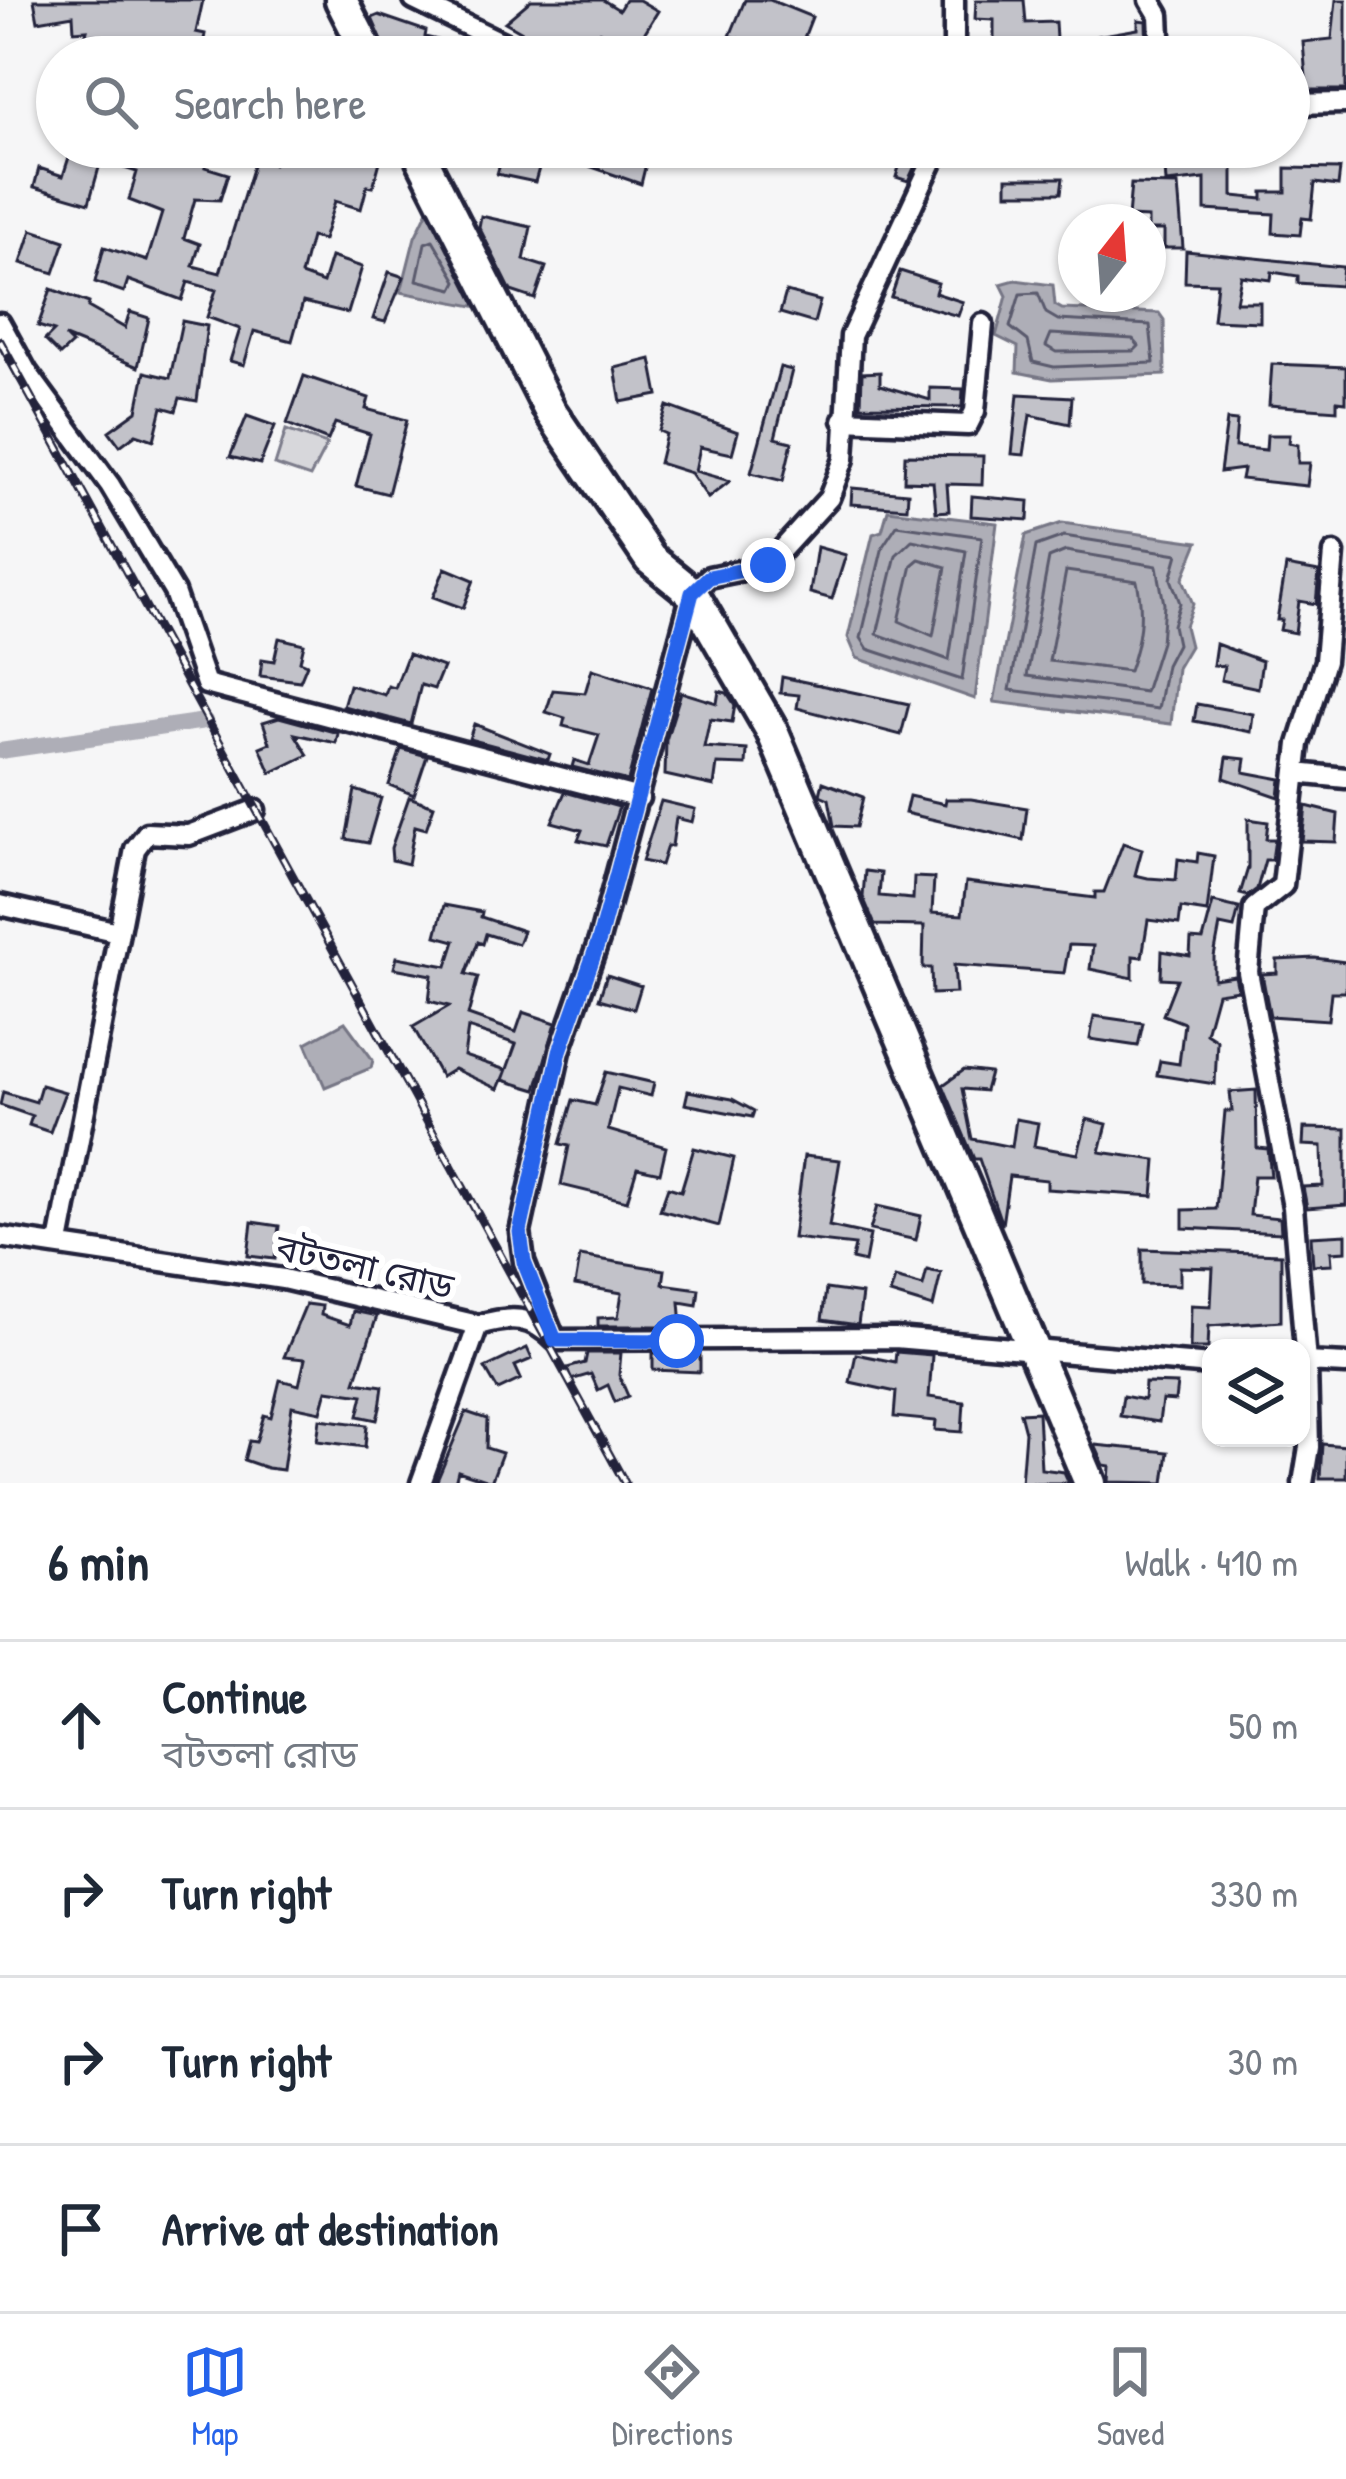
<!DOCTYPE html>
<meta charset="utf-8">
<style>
body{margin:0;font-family:"Patrick Hand","Noto Sans Bengali",sans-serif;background:#f6f6f7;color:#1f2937}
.controls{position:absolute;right:36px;bottom:36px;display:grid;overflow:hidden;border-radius:24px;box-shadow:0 3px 9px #0004}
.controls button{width:108px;height:108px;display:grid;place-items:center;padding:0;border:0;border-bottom:3px solid #e0e1e3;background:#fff;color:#1f2937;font:60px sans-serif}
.compass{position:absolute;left:1058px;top:204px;width:108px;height:108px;border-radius:50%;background:#fff;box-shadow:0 3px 9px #0004;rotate:17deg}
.stop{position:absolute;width:36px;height:36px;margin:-27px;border:9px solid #2563eb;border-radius:50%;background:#fff}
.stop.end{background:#2563eb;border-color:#fff;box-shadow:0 3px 12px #0008}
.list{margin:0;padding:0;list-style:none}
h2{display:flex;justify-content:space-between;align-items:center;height:156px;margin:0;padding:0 48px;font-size:51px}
h2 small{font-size:39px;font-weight:400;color:#747a83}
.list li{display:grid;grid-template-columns:78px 1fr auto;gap:36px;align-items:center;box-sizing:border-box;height:168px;padding:0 48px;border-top:3px solid #e0e1e3}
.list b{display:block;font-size:45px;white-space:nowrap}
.list p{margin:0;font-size:39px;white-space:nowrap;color:#747a83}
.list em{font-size:39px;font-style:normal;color:#747a83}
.icon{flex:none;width:66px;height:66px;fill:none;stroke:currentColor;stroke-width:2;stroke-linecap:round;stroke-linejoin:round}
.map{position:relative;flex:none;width:1346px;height:1483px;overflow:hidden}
.search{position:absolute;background:#fff;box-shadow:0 3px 9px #0004;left:36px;right:36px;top:36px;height:132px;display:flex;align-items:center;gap:30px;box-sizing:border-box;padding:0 42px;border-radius:66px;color:#747a83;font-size:45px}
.sheet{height:828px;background:#fff}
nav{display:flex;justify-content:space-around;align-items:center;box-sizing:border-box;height:168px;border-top:3px solid #e0e1e3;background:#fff;font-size:33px;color:#747a83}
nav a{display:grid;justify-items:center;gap:6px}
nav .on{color:#2563eb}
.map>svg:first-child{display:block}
</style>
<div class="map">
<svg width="1346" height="1483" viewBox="0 0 1346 1483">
<rect width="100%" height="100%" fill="#f6f6f7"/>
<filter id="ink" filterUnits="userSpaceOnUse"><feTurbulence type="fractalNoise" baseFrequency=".00833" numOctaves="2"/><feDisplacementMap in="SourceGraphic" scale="24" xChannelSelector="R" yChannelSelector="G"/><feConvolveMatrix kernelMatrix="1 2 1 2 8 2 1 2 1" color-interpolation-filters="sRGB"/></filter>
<g filter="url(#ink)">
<path fill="#d7d7db" stroke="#7c7c8b" stroke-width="3" d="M286,430L327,444L310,477L275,465Z"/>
<path fill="#aeaeb7" stroke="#767685" stroke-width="3" d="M429,208L484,308L401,292L415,237Z
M1015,280L1053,285L1055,305L1062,309L1159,313L1164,320L1165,375L1052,379L1017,372L1018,347L996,336L1007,296L1001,284Z
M888,510L997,523L975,699L857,658L848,637L873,534L882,531Z
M1062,523L1198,542L1183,579L1193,604L1185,626L1190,646L1177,668L1171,724L994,702L1026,535Z
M345,1022L373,1060L371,1068L325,1087L306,1043Z"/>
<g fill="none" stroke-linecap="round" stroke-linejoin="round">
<path stroke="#5a5a6d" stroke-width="3" d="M433,240L457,281L453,289L417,280L425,243Z
M1038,293L1046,313L1058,320L1150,325L1154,363L1054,367L1033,362L1028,341L1010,327L1020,294Z
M1051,334L1133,339L1139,346L1134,351L1056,352L1046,346Z
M897,525L982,537L962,680L868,649L861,638L883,546Z
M1064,536L1178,554L1171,579L1180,603L1173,625L1177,644L1166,665L1158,709L1010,690L1036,546Z
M912,540L966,551L949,660L877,634L896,555Z
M1066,551L1157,566L1164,604L1161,642L1145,692L1027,676L1049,558Z
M919,559L946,567L933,636L899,621L912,565Z
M1066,571L1137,581C1144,614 1140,640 1129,671L1049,661Z"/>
<path stroke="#aeaeb7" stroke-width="16" d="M0,751L205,721"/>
</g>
<path fill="#c2c2c9" stroke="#22223b" stroke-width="3" d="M34,0H203L196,32L205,34L201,56L163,48L161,57H111L112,52L83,44L87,30L74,31L73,15L38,21Z
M531,0H603L619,10L625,0H639L658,11L642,37L667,45L664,57H627L629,50L600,32L588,57H566L505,22Z
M745,0H770L812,17L798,53L771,41L769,47L730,36Z
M976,0H1024L1026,23L1055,22L1057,57H994V20L975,19Z
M1336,0H1346V90H1307L1303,42L1332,39Z
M379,15L426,31L425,37L438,40L434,57H389L372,18Z
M1138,20L1146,21L1147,57H1097V36L1138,29Z
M178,147H211L205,167L228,174L220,200L195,199L184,238L200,244L193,266L220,273L255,159L274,164L278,147H384L373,187L367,186L361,209L335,201L323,240L311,237L301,275L323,283L331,257L362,267L348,313L303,302L292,341L254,331L244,365L230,361L240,329L207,317L216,290L188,282L182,300L128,280L124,292L95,282L104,247L147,261L162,213L129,200L137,172L118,166L124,148L174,162Z
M505,147H545L535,182L497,174Z
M570,147L604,156L606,147H650L641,184L566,158Z
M894,147H924L908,181L896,177L899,167L888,163Z
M1182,147H1233V196L1263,199V192H1286V168L1340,169L1338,186L1315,183L1311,219L1302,218L1300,235L1273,233L1274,214L1205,210V179L1166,183L1165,167L1183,165Z
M70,154L100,164L89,203L34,187L39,168L63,176Z
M1007,178H1063L1061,193H1007Z
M1131,184L1178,185L1183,248H1164V230H1148V218L1128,217Z
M481,216L531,227L524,260L546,267L535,299L511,291L479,227Z
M32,230L65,241L54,273L21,263Z
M1186,251L1343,267L1341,286L1298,283V276L1272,272L1271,280L1241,276L1236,302H1260V322L1213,320L1217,283L1185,282Z
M900,271L938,283L935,293L963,302L958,316L891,297Z
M389,272L404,277L385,322L373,319Z
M51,289L89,303L88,307L125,328L130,312L149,318L138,367L65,337L72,344L60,355L45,340L54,331L38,326Z
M786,292L820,301L814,323L780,313Z
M182,321L207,326L197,401L180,398L176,411L162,407L154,440L136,434L120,446L109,431L137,411L145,372L170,378Z
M651,359L658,395L621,402L615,368Z
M1272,364L1346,367V402L1337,401V410L1269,405Z
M780,367L792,370L775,438L792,442L783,481L751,473Z
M880,372V385L930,400V388L963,389L962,407L861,406L862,373Z
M304,376L369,398L366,409L407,420L388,494L356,486L370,434L335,423L328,440L287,424Z
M1018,394L1072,397L1070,424L1030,415L1024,455L1012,454Z
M667,406L738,432L732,454L700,447L695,471L730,481L708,498L691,473L659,463L666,434L659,431Z
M247,416L275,426L260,464L230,457Z
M1227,420L1237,421L1235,447L1266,450L1267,435H1290L1289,443L1298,445V463H1310L1307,486L1241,479L1243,469L1220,472Z
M905,455L983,456L982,485L947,484L949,511L936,512L933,482L904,481Z
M852,488L908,493L907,508L851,504Z
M972,496L1029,501L1028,520L971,516Z
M817,547L846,555L832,599L810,593Z
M1286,566L1319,572L1316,604L1299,601L1295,633L1280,630L1282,620H1277Z
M445,568L474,580L463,608L433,597Z
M279,638L304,644L300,661L307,664L300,681L260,676L262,659L274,661Z
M1216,644L1262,661L1258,688L1221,680L1224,666L1213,665Z
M408,654L443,667L434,689L421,685L411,724L343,706L349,685L385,695L388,686L395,688Z
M592,669L652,688L628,781L572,767L574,760L589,765L599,735L563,726L565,718L546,712L553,690L585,693Z
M782,677L909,704L901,735L797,708L799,695L780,693Z
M719,691L727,693L735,705L732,722L710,719L704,747L747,750L746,765L717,764L714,786L665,775L666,740L681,692L717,703Z
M1197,704L1253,714L1251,732L1194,721Z
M279,717L338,733L336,743L295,734L308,755L271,773L260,747L270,743L263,722Z
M474,724L550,754L548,760L469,739Z
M401,749L427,756L414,795L389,785Z
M1227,757L1246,759L1244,772L1281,779L1279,797L1224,778Z
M823,782L863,797L856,827L834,826L829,799L820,795Z
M355,790L381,798L368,843L346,839Z
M565,792L619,807L606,846L578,840L582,830L552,822Z
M909,796L945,804L946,799H971L1027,808L1023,840L905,813Z
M409,797L434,806L426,829L415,826L408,864L392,860L391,848Z
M661,801L695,809L692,822L676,818L672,846H667L661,865L642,861Z
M1306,806L1338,814L1336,842L1302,841Z
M1248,819L1268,822L1266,839H1275L1272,860H1265L1257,889L1248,896L1240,894L1248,868Z
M1123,843L1142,849L1135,875L1148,878L1176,880L1178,859L1197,862L1198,853L1214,856L1207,912L1181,908L1179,924L1148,920L1142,957L1133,956V978L1090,969L1093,946L1069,945L1064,973L954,965L956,993L932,994L931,968H923L924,926L875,925L863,897L865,871L881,873L879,896L913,899L914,877L934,878L932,913L962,915L966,882L1095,898V892H1104Z
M1213,902L1239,908L1234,928L1220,925L1214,957V979L1235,976L1238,990L1217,993L1206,1033L1217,1040L1215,1084L1157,1075L1160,1061L1179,1064L1184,1023L1163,1015L1177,979L1161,978L1162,951L1190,956L1191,939L1203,940Z
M444,905L482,912L481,917L523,931L518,944L486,934L483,944L478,942L466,974L478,977L468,1015L516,1032L523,1012L556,1023L536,1090L503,1080L516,1044L468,1028L464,1056L506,1070L498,1089L454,1069L441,1077L413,1027L449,1006L429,1001L432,975L394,968L397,957L447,966L455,941L436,936Z
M1315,958L1346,962V992H1331L1328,1020L1270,1016L1262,974L1277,973V960Z
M607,975L641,986L634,1009L599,999Z
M1094,1016L1143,1023L1138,1046L1090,1039Z
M964,1070L990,1073L985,1091L962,1089L972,1139L1012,1147L1016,1119L1038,1123L1034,1146L1078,1154L1087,1119L1107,1124L1100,1152L1156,1160L1153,1196L1047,1189V1180L1009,1176L1002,1225L979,1159H974L943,1085Z
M606,1072L654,1083L651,1096L618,1088L608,1130L666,1147L660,1173L637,1168L627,1201L561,1185L569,1146L560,1144L573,1100L595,1105Z
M41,1085L65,1092L50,1132L29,1125L32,1116L0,1105L3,1092L36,1102Z
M1256,1090L1257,1148L1268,1149L1271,1176H1254L1250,1215L1280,1218L1281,1233L1183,1228V1210L1216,1209L1225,1111H1232L1230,1092Z
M688,1091L732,1099L754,1111L752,1117L685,1104Z
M1304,1128L1346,1129V1205L1307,1208L1303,1187L1323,1186L1322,1146L1303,1145Z
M694,1148L734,1158L719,1226L660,1210L668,1187L681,1191Z
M804,1156L840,1160L829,1226L870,1235L865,1262L852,1259L855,1245L793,1238Z
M877,1206L921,1216L916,1240L870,1230Z
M252,1222L279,1226L275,1259L248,1256Z
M1346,1234V1251L1331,1252L1332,1264L1313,1265L1311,1236Z
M1142,1249L1281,1254V1321L1209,1326L1208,1348H1190L1191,1305L1211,1306L1213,1268L1180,1267V1285L1142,1284Z
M580,1256L665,1270L663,1284L699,1289L697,1305L680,1302L682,1326H598V1318L618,1317L622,1293L575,1285Z
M927,1270L941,1273L933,1307L890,1294L895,1278L923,1286Z
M380,1271L435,1282V1301L378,1288Z
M826,1289L862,1294L858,1325L822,1320Z
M306,1304L322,1306L321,1315L350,1325L353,1311L377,1316L355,1382L383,1386L380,1408L377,1420L358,1416L363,1395L327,1390L321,1412L292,1406L283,1470L267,1468L244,1460L249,1441L256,1442L264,1415L271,1417L280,1380L299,1385L305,1359L284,1357Z
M527,1348L532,1359L515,1366L521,1379L498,1390L485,1368Z
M896,1352L932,1355L929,1397L964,1402L962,1432L935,1430L936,1421L894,1417L896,1392L850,1382L856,1354L895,1362Z
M587,1353H621L619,1375L628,1396L615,1402L608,1385L598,1390L591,1374L571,1380L567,1368L585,1363Z
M653,1353H700V1372L653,1370Z
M1145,1383L1177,1384L1175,1401L1162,1400L1159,1422L1120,1416L1123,1396L1144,1400Z
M466,1412L487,1419L486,1448L502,1453L491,1482L458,1471L455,1483H436Z
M1038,1412L1041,1469L1064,1472L1069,1483H1021L1025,1432L1020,1413Z
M320,1419L367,1425L365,1447L317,1441Z
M1322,1444L1346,1446V1478H1320Z
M1095,1445L1168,1452L1164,1483L1109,1482L1110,1466L1104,1465Z"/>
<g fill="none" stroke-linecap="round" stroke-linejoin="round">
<g stroke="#22223b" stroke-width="27">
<path id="minor" d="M414,0L532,57
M954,0V57
M1150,0L1159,15L1161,57
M1289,104L1346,103
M0,323L27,372L110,485L174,592L206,684L639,798
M843,420L968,425L975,411L983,324
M1296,773L1346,778
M0,905L118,932
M0,1237L283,1279L478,1325C511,1316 531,1315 555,1340L895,1338L1211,1365
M59,1243L135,849L147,833L189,835L255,810
M555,1340L524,1262L520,1232L560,1051L599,940L692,593L709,577L768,565L829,498L844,459L851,336L939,147
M1306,1362L1293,1207L1248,972L1254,908L1283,885L1299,744L1325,661L1334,553
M1302,1366L1306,1362L1346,1364
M421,1483L478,1325
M1303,1483L1309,1447L1307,1366"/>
</g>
<g stroke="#22223b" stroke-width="39">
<path id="primary" d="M341,0L370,57
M416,147L550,411L650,559L692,593L772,731L1090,1483"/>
</g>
<use href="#minor" stroke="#fff" stroke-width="18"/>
<use href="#primary" stroke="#fff" stroke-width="30"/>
<g stroke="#22223b" stroke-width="9">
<path id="rail" d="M0,341L625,1483"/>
</g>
<use href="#rail" stroke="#fff" stroke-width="4.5" stroke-dasharray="14" stroke-linecap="butt"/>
</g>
</g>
<g fill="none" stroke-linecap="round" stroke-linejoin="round" filter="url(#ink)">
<path stroke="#2563eb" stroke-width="15" d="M677,1341L555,1340L524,1262L520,1232L560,1051L599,940L692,593L709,577L768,565"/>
</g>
<g text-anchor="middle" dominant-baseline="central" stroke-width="12" stroke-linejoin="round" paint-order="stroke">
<g font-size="36" fill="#22223b" stroke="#fff">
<text transform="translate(365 1266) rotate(13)">বটতলা রোড</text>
</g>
</g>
</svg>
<div class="controls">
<button><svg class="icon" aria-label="layers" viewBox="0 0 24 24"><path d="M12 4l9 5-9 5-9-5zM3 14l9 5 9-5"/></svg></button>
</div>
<svg class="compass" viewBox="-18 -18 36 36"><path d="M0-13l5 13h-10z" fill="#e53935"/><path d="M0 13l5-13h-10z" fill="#747a83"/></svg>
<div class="stop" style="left:677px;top:1341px"></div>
<div class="stop end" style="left:768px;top:565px"></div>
<div class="search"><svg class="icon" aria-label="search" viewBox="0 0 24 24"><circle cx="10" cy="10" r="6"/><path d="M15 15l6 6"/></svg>Search here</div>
</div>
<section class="sheet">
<h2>6 min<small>Walk · 410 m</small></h2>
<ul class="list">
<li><svg class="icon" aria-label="ahead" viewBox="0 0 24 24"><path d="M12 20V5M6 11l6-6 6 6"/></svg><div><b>Continue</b><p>বটতলা রোড</p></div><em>50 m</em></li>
<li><svg class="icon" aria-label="right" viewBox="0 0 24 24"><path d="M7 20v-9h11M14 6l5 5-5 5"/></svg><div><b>Turn right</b></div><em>330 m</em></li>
<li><svg class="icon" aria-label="right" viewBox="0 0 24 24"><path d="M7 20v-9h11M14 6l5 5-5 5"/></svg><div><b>Turn right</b></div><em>30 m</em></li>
<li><svg class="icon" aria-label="arrive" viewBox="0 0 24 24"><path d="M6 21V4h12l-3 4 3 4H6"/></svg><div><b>Arrive at destination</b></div></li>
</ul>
</section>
<nav>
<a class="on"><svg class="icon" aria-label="map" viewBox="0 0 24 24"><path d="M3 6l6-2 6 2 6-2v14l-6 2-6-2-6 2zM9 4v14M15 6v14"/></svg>Map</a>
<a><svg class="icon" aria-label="directions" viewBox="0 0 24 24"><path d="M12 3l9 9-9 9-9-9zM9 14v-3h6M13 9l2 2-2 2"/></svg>Directions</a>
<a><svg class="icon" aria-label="saved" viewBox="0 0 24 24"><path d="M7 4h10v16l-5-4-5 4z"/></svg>Saved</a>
</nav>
